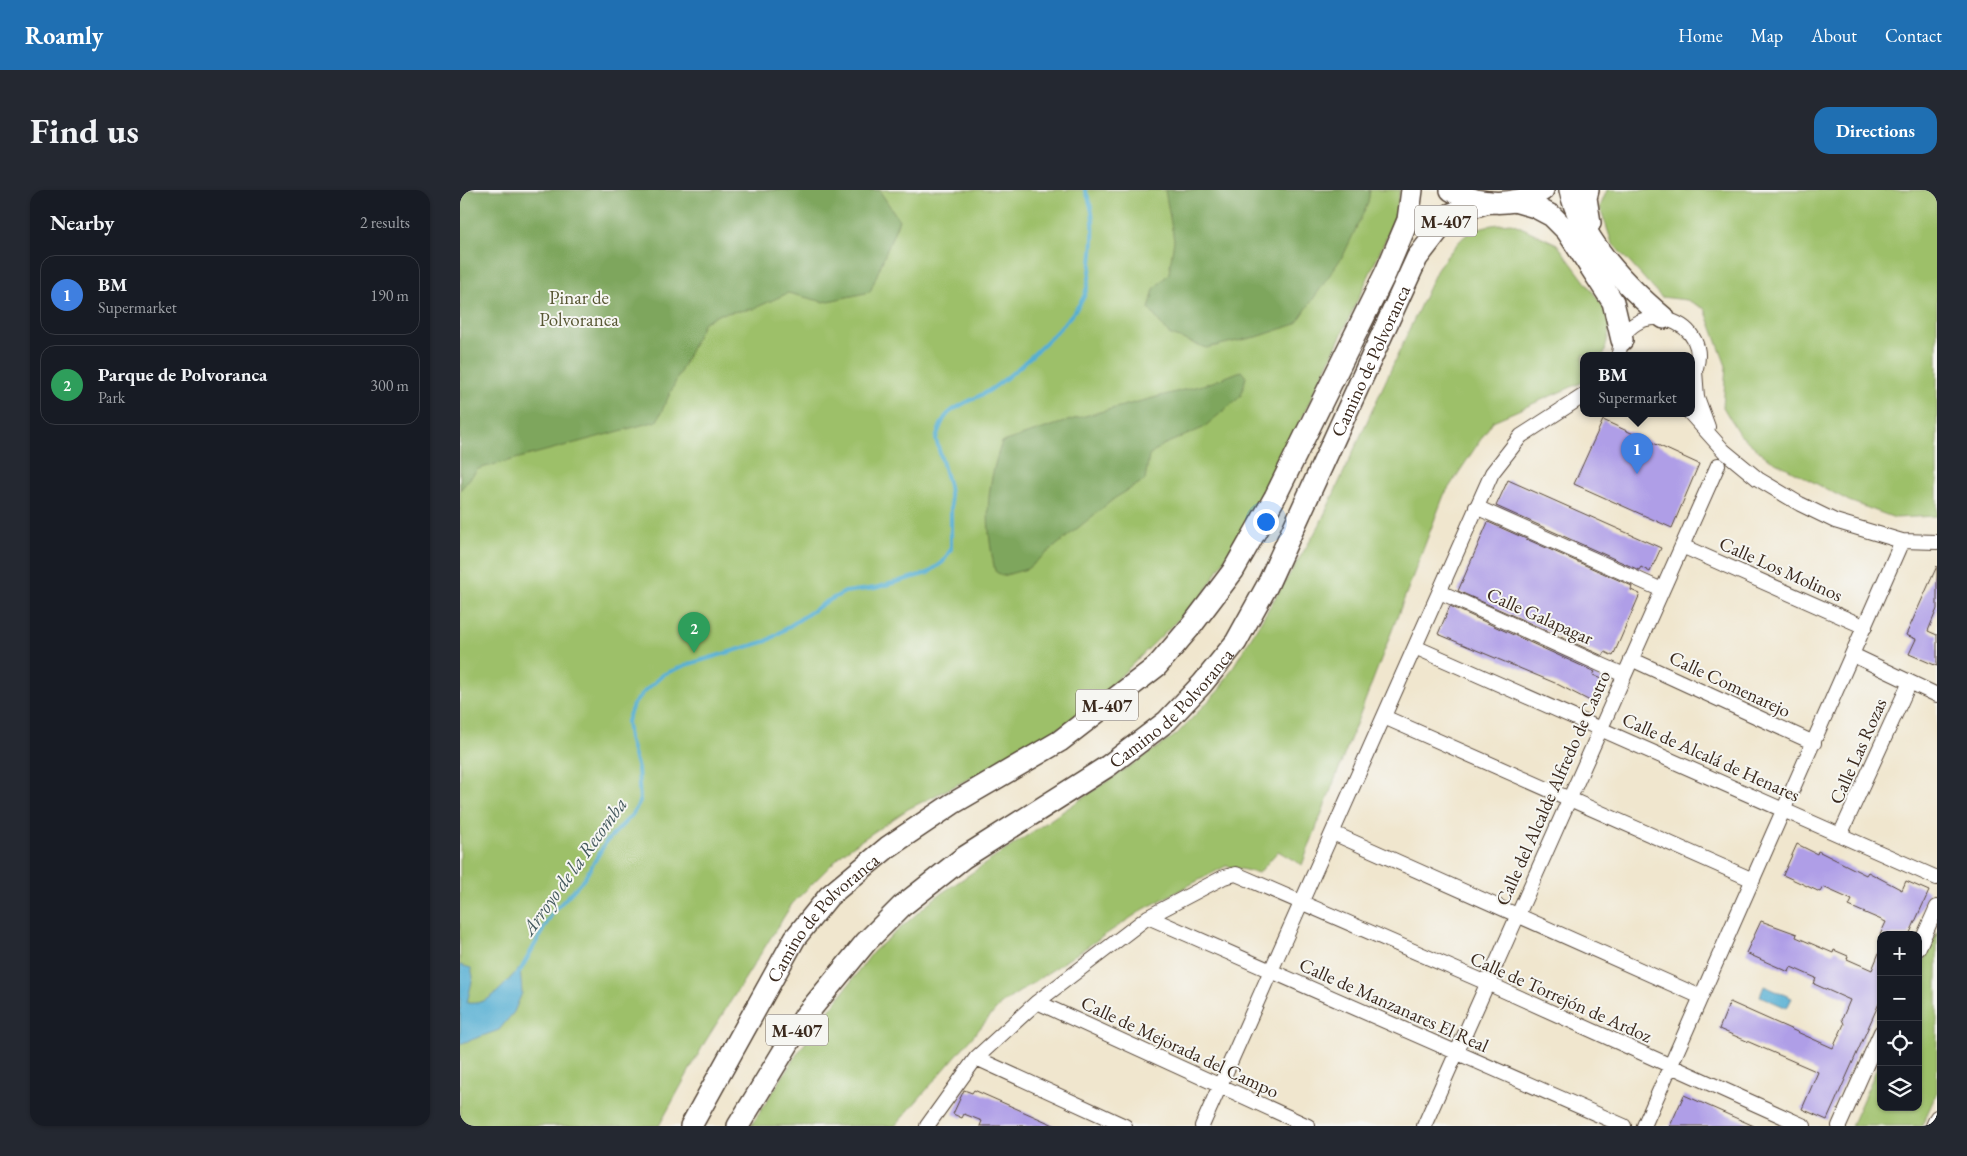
<!DOCTYPE html>
<meta charset="utf-8">
<style>
body{margin:0;font-family:"EB Garamond",serif;background:#242831;color:#f1f3f6}
.controls{position:absolute;right:15px;bottom:15px;display:grid;overflow:hidden;border-radius:10px;box-shadow:0 1px 4px #0004}
.controls button{width:45px;height:45px;display:grid;place-items:center;padding:0;border:0;border-bottom:1px solid #363941;background:#171b24;color:#f1f3f6;font:25px sans-serif}
.you{position:absolute;left:805px;top:331px;width:18px;height:18px;margin:-12px;border:4px solid #fff;border-radius:50%;background:#1a73e8;box-shadow:0 0 0 8px #1a73e833}
.badge{display:grid;place-items:center;width:32px;height:32px;border-radius:50%;background:#1f6fb2;color:#fff;font-size:16px;font-weight:700}
.pin{position:absolute;translate:-50% -41px;filter:drop-shadow(0 1px 2px #0008)}
.pin::after{content:'';position:absolute;top:26px;width:18px;height:15px;background:inherit;clip-path:polygon(0 0,100% 0,50% 100%)}
.popup{position:absolute;left:1120px;top:162px;width:115px;height:65px;box-sizing:border-box;display:grid;place-content:center;border-radius:10px;background:#171b24;filter:drop-shadow(0 1px 4px #0005);font-size:16px;white-space:nowrap;color:#9ea1a6}
.popup b{font-size:19px;color:#f1f3f6}
.popup::after{content:'';position:absolute;left:50%;top:100%;margin-left:-10px;border:10px solid transparent;border-top-color:#171b24}
.list{margin:0;padding:0;list-style:none}
h2{display:flex;justify-content:space-between;align-items:center;height:65px;margin:0;padding:0 20px;font-size:21px}
h2 small{font-size:16px;font-weight:400;color:#9ea1a6}
.list li{display:grid;grid-template-columns:32px 1fr auto;gap:15px;align-items:center;box-sizing:border-box;height:80px;margin:0 10px 10px;padding:0 10px;border:1px solid #363941;border-radius:15px}
.list b{display:block;font-size:19px;white-space:nowrap}
.list p{margin:0;font-size:16px;white-space:nowrap;color:#9ea1a6}
.list em{font-size:16px;font-style:normal;color:#9ea1a6}
.icon{flex:none;width:28px;height:28px;fill:none;stroke:currentColor;stroke-width:2;stroke-linecap:round;stroke-linejoin:round}
.map{position:relative;flex:none;width:1477px;height:936px;overflow:hidden;border-radius:15px}
header{display:flex;align-items:center;gap:30px;box-sizing:border-box;height:70px;padding:0 25px;background:#1f6fb2;color:#fff}
header strong{font-size:24px}
nav{display:flex;gap:28px;margin-inline-start:auto;font-size:18px}
.intro{display:flex;align-items:center;justify-content:space-between;box-sizing:border-box;height:120px;padding:0 30px}
h1{margin:0;font-size:35px}
.button{padding:12px 22px;border-radius:15px;background:#1f6fb2;color:#fff;font-size:18px;font-weight:700}
main{display:flex;gap:30px;padding:0 30px}
aside{flex:1;background:#171b24;border-radius:15px;box-shadow:0 1px 4px #0004}
.map>svg:first-child{display:block}
</style>
<header>
<strong>Roamly</strong>
<nav><a>Home</a><a>Map</a><a>About</a><a>Contact</a></nav>
</header>
<div class="intro"><h1>Find us</h1><a class="button">Directions</a></div>
<main>
<aside>
<h2>Nearby<small>2 results</small></h2>
<ul class="list">
<li><span class="badge" style="background:#3f7fe0">1</span><div><b>BM</b><p>Supermarket</p></div><em>190 m</em></li>
<li><span class="badge" style="background:#2e9e5b">2</span><div><b>Parque de Polvoranca</b><p>Park</p></div><em>300 m</em></li>
</ul>
</aside>
<div class="map">
<svg width="1477" height="936" viewBox="0 0 1477 936">
<rect width="100%" height="100%" fill="#f6f6f2"/>
<filter id="ink" filterUnits="userSpaceOnUse"><feTurbulence type="fractalNoise" baseFrequency=".02" numOctaves="2"/><feDisplacementMap in="SourceGraphic" scale="10" xChannelSelector="R" yChannelSelector="G"/><feConvolveMatrix kernelMatrix="1 2 1 2 8 2 1 2 1" color-interpolation-filters="sRGB"/></filter>
<filter id="wash" filterUnits="userSpaceOnUse"><feTurbulence type="fractalNoise" baseFrequency=".0096" numOctaves="4" result="noise"/><feDisplacementMap in="SourceGraphic" scale="20" xChannelSelector="R" yChannelSelector="G"/><feGaussianBlur stdDeviation="1.12" result="paint"/><feColorMatrix in="noise" values="0 0 0 0 0 0 0 0 0 0 0 0 0 0 0 0 0 1.4 0 .05"/><feComposite in="paint" operator="in"/></filter>
<g filter="url(#wash)">
<rect width="100%" height="100%" fill="#f0e6ce"/>
<path fill="#9dc069" stroke="#6c7544" d="M0,0H940L935,29L868,174L804,305L743,405L623,523L549,569L448,619L384,662L332,714L245,852L199,936H0Z
M1147,0H1477V326L1435,328L1389,311L1306,267L1279,244L1263,217L1266,176L1245,119L1227,110L1201,107L1152,53L1140,17Z
M1052,33L1097,54L1152,128L1144,165H1123V192L1033,231L984,305L842,675L818,661L799,683L766,676L684,719L541,814L435,936H291L337,864L413,762L476,707L716,545L759,500L859,336L978,77C1006,44 1005,36 1052,33Z
M1477,742V902L1462,936H1391L1421,869V917H1458V784Z"/>
<path fill="#7ea65d" stroke="#5c683e" d="M0,0H419L439,30L410,102L364,112L328,103L293,119L260,124L244,132L197,231L18,279L0,300Z
M705,0H910L908,13L884,64L836,134L800,146L746,158L709,144L689,119L694,99L709,83L714,50Z
M781,181L786,187L781,206L743,238L703,255L689,266L685,290L655,308L567,379L542,386L535,381C525,332 525,300 542,252L617,228L750,193Z"/>
<path fill="#55afd3" stroke="#486c78" d="M0,775L11,778L13,787L7,813C32,816 44,793 60,778L62,803L54,822L39,840L0,854Z
M1304,796L1332,808L1327,818L1300,806Z"/>
<g fill="none" stroke-linecap="round" stroke-linejoin="round">
<path stroke="#55afd3" stroke-width="4" d="M59,783L93,722L124,689L146,652L172,625L180,612L178,579L169,549L167,531L173,515L185,501L204,484L229,474L307,451L366,412L385,402L415,398L468,383L483,372L491,359V315L489,296L476,249C478,242 482,230 487,225C496,215 518,208 530,200C553,185 616,128 625,104C630,90 631,76 632,63C634,40 635,21 625,0"/>
</g>
<g id="blocks">
<path fill="#af9ee7" d="M1143,230L1239,274L1212,338L1114,294Z
M1048,290L1201,358L1190,382L1181,377L1179,380L1036,316Z
M1028,332L1172,396L1171,400L1180,404L1153,466L1145,462L1143,466L998,401Z
M1477,376V419L1468,441L1477,445V476L1449,464L1456,449L1446,445Z
M990,416L1135,482L1133,485L1142,489L1132,512L1095,493L978,444Z
M1337,654L1357,664L1358,661L1406,685L1408,682L1442,700L1446,691L1469,701L1449,745H1420L1426,732L1389,716L1392,710L1363,697L1360,702L1323,685Z
M1301,731L1337,744L1336,747L1373,763L1374,760L1388,766L1387,769L1412,780L1421,758V809L1367,930L1342,919L1358,882L1259,839L1270,812L1373,858L1384,834L1382,829L1390,810L1354,794L1356,788L1331,777L1329,782L1286,763Z
M504,900L512,903L514,900L596,936H520L522,931L504,924L502,928L493,924Z
M1224,905L1294,936H1210Z"/>
</g>
</g>
<g filter="url(#ink)">
<use href="#blocks" fill-opacity="0" stroke="#564638" stroke-width="1"/>
<g fill="none" stroke-linecap="round" stroke-linejoin="round">
<g stroke="#564638" stroke-width="16">
<path id="minor" d="M1159,165C1162,101 1265,128 1231,189
M1235,181L1237,207L1248,237
M1230,223L1264,261L1298,289L1340,314L1375,331L1442,351L1477,352
M1016,317L1202,400
M1222,356L1405,437
M980,402L1164,485
M955,457L1477,688
M1393,465L1477,505
M1171,469L1354,553
M924,527L1293,690
M873,643L1241,807
M1380,645L1450,492
M688,727L1164,936
M1458,759L1477,717
M577,812L848,936
M516,868L665,936
M467,936L516,868L577,812L688,727L764,687L776,684L1027,793L1344,936
M742,936L1032,283L1061,246L1123,206
M964,936L1258,275
M1184,936L1442,351
M1379,936L1421,842
M1473,936L1477,927"/>
</g>
<g stroke="#564638" stroke-width="24">
<g id="highway">
<path d="M991,0C1017,16 1057,17 1083,0"/>
<path d="M1110,0C1121,50 1166,96 1204,128"/>
<path d="M1128,0L1126,8L1130,33"/>
<path d="M1054,11L1075,17L1092,26L1107,41L1153,112L1162,150"/>
<path id="s1" d="M231,936L335,748L369,706L428,657L492,614L600,551L697,476L732,435L773,381L815,307L926,82L948,30L952,0"/>
<path id="s2" d="M278,936L345,826L406,752L442,716L503,668L648,576L707,531L742,494L776,452L807,396L957,68L991,24L1028,12"/>
</g>
</g>
<use href="#minor" stroke="#fff" stroke-width="14"/>
<use href="#highway" stroke="#fff" stroke-width="21"/>
</g>
</g>
<g text-anchor="middle" dominant-baseline="central" stroke-width="4" stroke-linejoin="round" paint-order="stroke">
<g fill="#f6f6f2" stroke="#73675e" stroke-width="1">
<rect x="955" y="15.5" width="62" height="31" rx="4"/>
<rect x="616" y="499.5" width="62" height="31" rx="4"/>
<rect x="306" y="824.5" width="62" height="31" rx="4"/>
</g>
<g font-size="18" font-weight="bold" fill="#3b2a1e">
<text x="986" y="31">M-407</text>
<text x="647" y="515">M-407</text>
<text x="337" y="840">M-407</text>
</g>
<g font-size="19" fill="#585734" stroke="#f6f6f2">
<text x="119" y="107">Pinar de<tspan x="119" dy="22">Polvoranca</tspan></text>
</g>
<g font-size="19" fill="#3b2a1e" stroke="#f6f6f2">
<text stroke="none"><textPath href="#s2" startOffset="1016">Camino de Polvoranca</textPath></text>
<text transform="translate(1321 379) rotate(24)">Calle Los Molinos</text>
<text transform="translate(1080 426) rotate(24)">Calle Galapagar</text>
<text transform="translate(1270 494) rotate(25)">Calle Comenarejo</text>
<text stroke="none"><textPath href="#s2" startOffset="611">Camino de Polvoranca</textPath></text>
<text transform="translate(1398 561) rotate(-66)">Calle Las Rozas</text>
<text transform="translate(1251 567) rotate(24)">Calle de Alcalá de Henares</text>
<text transform="translate(1093 598) rotate(-66)">Calle del Alcalde Alfredo de Castro</text>
<text stroke="none"><textPath href="#s1" startOffset="248">Camino de Polvoranca</textPath></text>
<text transform="translate(1101 807) rotate(24)">Calle de Torrejón de Ardoz</text>
<text transform="translate(934 815) rotate(24)">Calle de Manzanares El Real</text>
<text transform="translate(720 857) rotate(25)">Calle de Mejorada del Campo</text>
</g>
<g font-size="20" font-style="italic" fill="#44595d" stroke="#f6f6f2">
<text transform="translate(114 676) rotate(-54)">Arroyo de la Recomba</text>
</g>
</g>
</svg>
<div class="controls">
<button>+</button>
<button>−</button>
<button><svg class="icon" aria-label="locate" viewBox="0 0 24 24"><circle cx="12" cy="12" r="6"/><path d="M12 2v4M12 18v4M2 12h4M18 12h4"/></svg></button>
<button><svg class="icon" aria-label="layers" viewBox="0 0 24 24"><path d="M12 4l9 5-9 5-9-5zM3 14l9 5 9-5"/></svg></button>
</div>
<div class="you"></div>
<div class="pin badge" style="left:1177px;top:284px;background:#3f7fe0">1</div>
<div class="popup"><b>BM</b>Supermarket</div>
<div class="pin badge" style="left:234px;top:463px;background:#2e9e5b">2</div>
</div>
</main>
